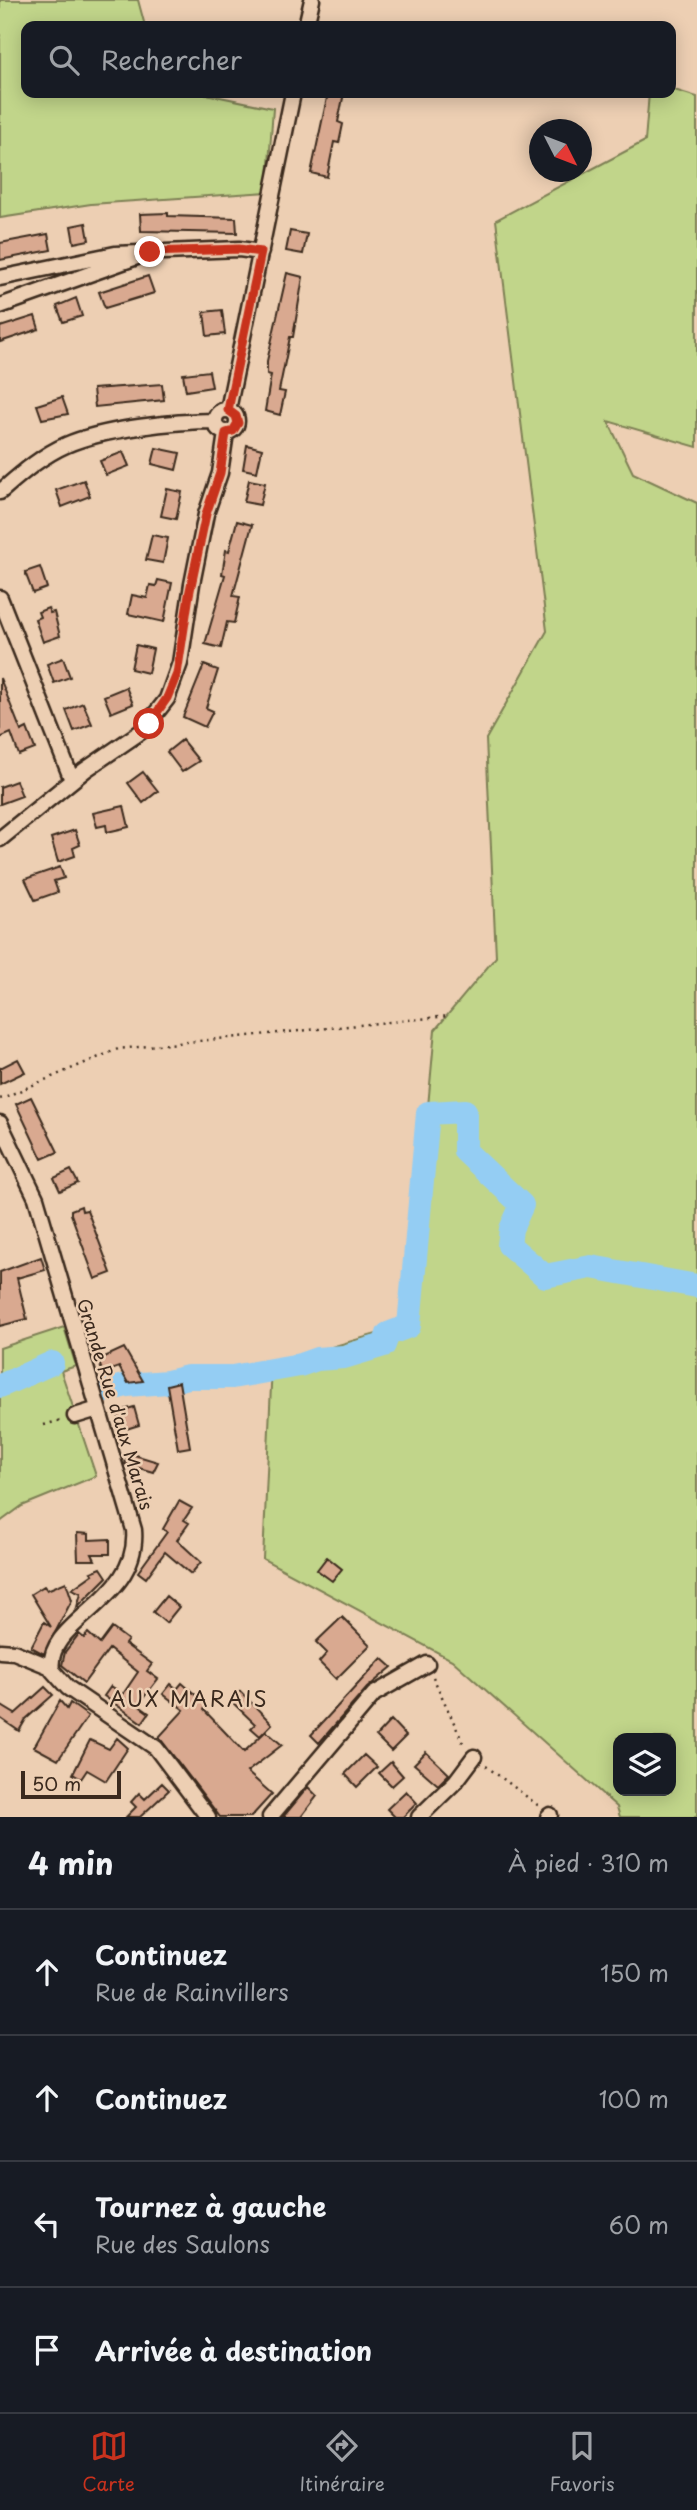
<!DOCTYPE html>
<html lang="fr">
<meta charset="utf-8">
<style>
body{margin:0;font-family:"Playpen Sans",sans-serif;background:#20242c;color:#f1f3f6}
.controls{position:absolute;right:21px;bottom:21px;display:grid;overflow:hidden;border-radius:14px;box-shadow:0 4px 18px #0003}
.controls button{width:63px;height:63px;display:grid;place-items:center;padding:0;border:0;border-bottom:2px solid #363941;background:#171b24;color:#f1f3f6;font:35px sans-serif}
.compass{position:absolute;left:529px;top:119px;width:63px;height:63px;border-radius:50%;background:#171b24;box-shadow:0 4px 18px #0003;rotate:132deg}
.scale{position:absolute;left:21px;bottom:18px;width:100px;box-sizing:border-box;padding-left:7px;border:4px solid #3b2a1e;border-top:0;font-size:19px;line-height:24px;white-space:nowrap;color:#3b2a1e;-webkit-text-stroke:5px #edcfb3;paint-order:stroke}
.stop{position:absolute;width:21px;height:21px;margin:-16px;border:5px solid #c8321e;border-radius:50%;background:#fff}
.stop.end{background:#c8321e;border-color:#fff;box-shadow:0 2px 7px #0008}
.list{margin:0;padding:0;list-style:none}
h2{display:flex;justify-content:space-between;align-items:center;height:91px;margin:0;padding:0 28px;font-size:30px}
h2 small{font-size:23px;font-weight:400;color:#9ea1a6}
.list li{display:grid;grid-template-columns:46px 1fr auto;gap:21px;align-items:center;box-sizing:border-box;height:126px;padding:0 28px;border-top:2px solid #363941}
.list b{display:block;font-size:26px;white-space:nowrap}
.list p{margin:0;font-size:23px;white-space:nowrap;color:#9ea1a6}
.list em{font-size:23px;font-style:normal;color:#9ea1a6}
.icon{flex:none;width:38px;height:38px;fill:none;stroke:currentColor;stroke-width:2;stroke-linecap:round;stroke-linejoin:round}
.map{position:relative;flex:none;width:697px;height:1817px;overflow:hidden}
.search{position:absolute;background:#171b24;box-shadow:0 4px 18px #0003;left:21px;right:21px;top:21px;height:77px;display:flex;align-items:center;gap:18px;box-sizing:border-box;padding:0 24px;border-radius:14px;color:#9ea1a6;font-size:26px}
.sheet{height:595px;background:#171b24}
nav{display:flex;justify-content:space-around;align-items:center;box-sizing:border-box;height:98px;border-top:2px solid #363941;background:#171b24;font-size:19px;color:#9ea1a6}
nav a{display:grid;justify-items:center;gap:4px}
nav .on{color:#c8321e}
.map>svg:first-child{display:block}
</style>
<div class="map">
<svg width="697" height="1817" viewBox="0 0 697 1817">
<rect width="100%" height="100%" fill="#edcfb3"/>
<filter id="ink" filterUnits="userSpaceOnUse"><feTurbulence type="fractalNoise" baseFrequency=".0143" numOctaves="2"/><feDisplacementMap in="SourceGraphic" scale="14" xChannelSelector="R" yChannelSelector="G"/><feConvolveMatrix kernelMatrix="1 2 1 2 8 2 1 2 1" color-interpolation-filters="sRGB"/></filter>
<g filter="url(#ink)">
<path fill="#c1d58a" stroke="#7e8054" stroke-width="2" fill-rule="evenodd" d="M0,0H138L145,26H26V93H201L273,108L267,192L91,204L0,218Z
M671,89L697,97V447L608,421L633,473L697,503V1817H620L617,1807L452,1660L263,1559L272,1364L408,1325L435,1030L496,957L486,739L547,631L496,220L645,141L649,93H671ZM618,1738H671V1791H618Z
M64,1327L76,1366L61,1371L96,1476L22,1506L0,1522V1348Z"/>
<g fill="none" stroke-linecap="round" stroke-linejoin="round">
<path stroke="#94cdf3" stroke-width="24" d="M0,1386L52,1363
M100,1392L127,1385L168,1382L188,1377H232L300,1365L317,1359L344,1357L384,1345L388,1334L409,1326L428,1113L465,1111V1151L522,1205L511,1229L509,1245L545,1276L591,1267L697,1286"/>
</g>
<path fill="#d9a990" stroke="#3b2a1e" stroke-width="2" d="M328,93H344L338,122L343,124L339,143L334,142L327,177L311,173Z
M168,213V216L236,218L237,233L141,231L140,214Z
M86,223L89,240L74,243L71,226Z
M290,231L307,234L303,254L286,251Z
M48,234L51,250L0,260V243Z
M287,273L303,277L293,337H290L279,391L285,392L280,415L265,411L271,375L267,374V361Z
M148,276L154,293L105,308L99,292Z
M76,298L82,316L63,322L57,306Z
M222,310L225,334L207,336L204,312Z
M35,316L39,329L0,342V327Z
M209,371L212,387L186,391L183,374Z
M162,384L164,400L95,407L93,389Z
M62,397L68,414L42,419L37,405Z
M247,445L262,449L257,472L243,469Z
M156,448L180,453L176,470L152,464Z
M123,452L129,466L106,475L100,461Z
M84,480L90,496L62,507L56,490Z
M249,480L265,483L260,505L244,502Z
M167,489L182,492L176,519L161,516Z
M237,521L252,525L233,596L240,597L234,623L227,622L221,648L205,644L225,575L222,574L226,550L229,551Z
M152,535L168,538L163,563L146,560Z
M40,567L47,588L33,593L25,572Z
M158,580L172,583L164,622L128,614L132,595L147,598L150,585L156,586Z
M48,608L50,613L54,612L60,636L43,642L35,619L40,617L38,612Z
M136,645L153,649L148,673L131,669Z
M63,658L70,677L54,683L47,664Z
M204,665L218,670L206,708L213,711L205,727L183,717Z
M0,678L21,731L27,728L35,749L19,755L11,733L0,738Z
M126,687L133,704L111,713L104,696Z
M83,703L92,724L74,731L66,710Z
M182,740L199,761L182,772L167,752Z
M143,772L158,791L143,803L128,783Z
M16,781L22,796L0,804V787Z
M124,806L129,827L107,832L106,825L97,827L93,813Z
M75,830L80,845L73,848L75,856L58,862L51,838Z
M60,867L64,878L54,881L58,892L35,900L25,879Z
M18,1059L25,1072L0,1084V1068Z
M31,1097L58,1152L42,1159L16,1104Z
M71,1170L78,1183L60,1191L54,1178Z
M81,1206L82,1211L87,1210L111,1273L95,1279L71,1214V1210Z
M41,1257L45,1270L17,1278L27,1319L0,1326V1272Z
M124,1348L143,1381L128,1383L119,1367L103,1373L98,1360Z
M179,1382L190,1447L178,1449L167,1385Z
M134,1407L139,1425L123,1430L117,1412Z
M128,1453L158,1462L153,1472L125,1464Z
M179,1501L192,1508L184,1520L189,1523L177,1540L201,1562L191,1574L165,1552L146,1578L138,1572L167,1532L163,1529Z
M77,1533L89,1534V1540L110,1539V1554H92L95,1560H78Z
M327,1557L342,1569L332,1581L317,1570Z
M101,1568L107,1577L77,1607L81,1593L72,1589L93,1574L91,1572Z
M66,1582L72,1600L44,1654L31,1647L44,1622L51,1627L31,1594L44,1586L47,1590Z
M166,1596L179,1607L166,1623L153,1612Z
M342,1617L370,1645L336,1679L319,1662L327,1653L316,1642Z
M112,1628L128,1640L125,1644L152,1664L147,1671L158,1679L138,1705L149,1713L142,1723L104,1696L111,1686L123,1694L138,1672L109,1649L84,1683L62,1665L65,1652L79,1634L84,1638L88,1633L100,1644Z
M382,1658L392,1667L367,1688L319,1743L311,1735Z
M182,1683L206,1704L204,1710L244,1752L266,1731L282,1745L247,1772L272,1794L251,1817H220L159,1737L184,1710L163,1694L171,1684L177,1689Z
M45,1687L53,1695L26,1719L19,1731L0,1718V1705L15,1714Z
M240,1691L272,1724L260,1736L251,1728L255,1724L231,1701Z
M60,1701L67,1709L70,1703L88,1716L58,1760L34,1747Z
M391,1720L406,1736L391,1751L376,1736Z
M117,1738L128,1748L106,1781L87,1770L81,1779L73,1774L90,1740L109,1749Z
M426,1752L449,1774L438,1785L414,1764Z
M364,1755L377,1767L357,1787L345,1774Z
M391,1762L403,1776L392,1786L379,1773Z
M162,1783L169,1790L154,1804L140,1817H126L136,1807L131,1802L139,1793L145,1799Z
M308,1787L317,1796L301,1817H283Z
M406,1791L417,1803L403,1817H395L387,1809Z"/>
<g fill="none" stroke-linecap="round" stroke-linejoin="round">
<g stroke="#3b2a1e" stroke-width="19">
<path id="minor" d="M306,26L312,0
M0,278L115,254L239,249L261,252
M0,306L137,257
M215 421a11 11 0 1 1 22 0a11 11 0 1 1-22 0Z
M228,410L293,93
M0,492C21,474 41,456 66,445C102,429 175,421 215,421
M0,598L72,780
M0,839L85,770L142,731L167,699L180,663L192,584L206,514L220,473L226,433
M0,1123L36,1198L134,1530C140,1602 44,1620 52,1670L68,1688L156,1748L208,1817
M75,1416L98,1409
M0,1651L14,1652L51,1667
M270,1817L374,1694L427,1664
M419,1817L456,1781L474,1757
M548,1817L550,1815"/>
</g>
<path stroke="#3b2a1e" stroke-width="2.5" stroke-dasharray="2 5" stroke-linecap="butt" d="M0,1099L118,1049L449,1016
M44,1425L61,1420
M433,1677L465,1747
M486,1766L539,1806"/>
<use href="#minor" stroke="#edcfb3" stroke-width="14"/>
</g>
</g>
<g fill="none" stroke-linecap="round" stroke-linejoin="round" filter="url(#ink)">
<path stroke="#c8321e" stroke-width="9" d="M149,724L167,698L177,674L189,595L206,514L220,473L226,433L233,431L238,423L236,416L228,410L261,252L239,249L150,252"/>
</g>
<g text-anchor="middle" dominant-baseline="central" stroke-width="5" stroke-linejoin="round" paint-order="stroke">
<g font-size="18" fill="#3b2a1e" stroke="#edcfb3">
<text transform="translate(116 1404) rotate(73)">Grande Rue d'aux Marais</text>
</g>
<g font-size="21" letter-spacing="2" fill="#3b2a1e" stroke="#edcfb3">
<text x="189" y="1698">AUX MARAIS</text>
</g>
</g>
</svg>
<div class="controls">
<button><svg class="icon" aria-label="layers" viewBox="0 0 24 24"><path d="M12 4l9 5-9 5-9-5zM3 14l9 5 9-5"/></svg></button>
</div>
<svg class="compass" viewBox="-18 -18 36 36"><path d="M0-13l5 13h-10z" fill="#e53935"/><path d="M0 13l5-13h-10z" fill="#9ea1a6"/></svg>
<div class="scale">50 m</div>
<div class="stop" style="left:149px;top:724px"></div>
<div class="stop end" style="left:150px;top:252px"></div>
<div class="search"><svg class="icon" aria-label="search" viewBox="0 0 24 24"><circle cx="10" cy="10" r="6"/><path d="M15 15l6 6"/></svg>Rechercher</div>
</div>
<section class="sheet">
<h2>4 min<small>À pied · 310 m</small></h2>
<ul class="list">
<li><svg class="icon" aria-label="ahead" viewBox="0 0 24 24"><path d="M12 20V5M6 11l6-6 6 6"/></svg><div><b>Continuez</b><p>Rue de Rainvillers</p></div><em>150 m</em></li>
<li><svg class="icon" aria-label="ahead" viewBox="0 0 24 24"><path d="M12 20V5M6 11l6-6 6 6"/></svg><div><b>Continuez</b></div><em>100 m</em></li>
<li><svg class="icon" aria-label="left" viewBox="0 0 24 24"><path d="M17 20v-9H6M10 6l-5 5 5 5"/></svg><div><b>Tournez à gauche</b><p>Rue des Saulons</p></div><em>60 m</em></li>
<li><svg class="icon" aria-label="arrive" viewBox="0 0 24 24"><path d="M6 21V4h12l-3 4 3 4H6"/></svg><div><b>Arrivée à destination</b></div></li>
</ul>
</section>
<nav>
<a class="on"><svg class="icon" aria-label="map" viewBox="0 0 24 24"><path d="M3 6l6-2 6 2 6-2v14l-6 2-6-2-6 2zM9 4v14M15 6v14"/></svg>Carte</a>
<a><svg class="icon" aria-label="directions" viewBox="0 0 24 24"><path d="M12 3l9 9-9 9-9-9zM9 14v-3h6M13 9l2 2-2 2"/></svg>Itinéraire</a>
<a><svg class="icon" aria-label="saved" viewBox="0 0 24 24"><path d="M7 4h10v16l-5-4-5 4z"/></svg>Favoris</a>
</nav>
